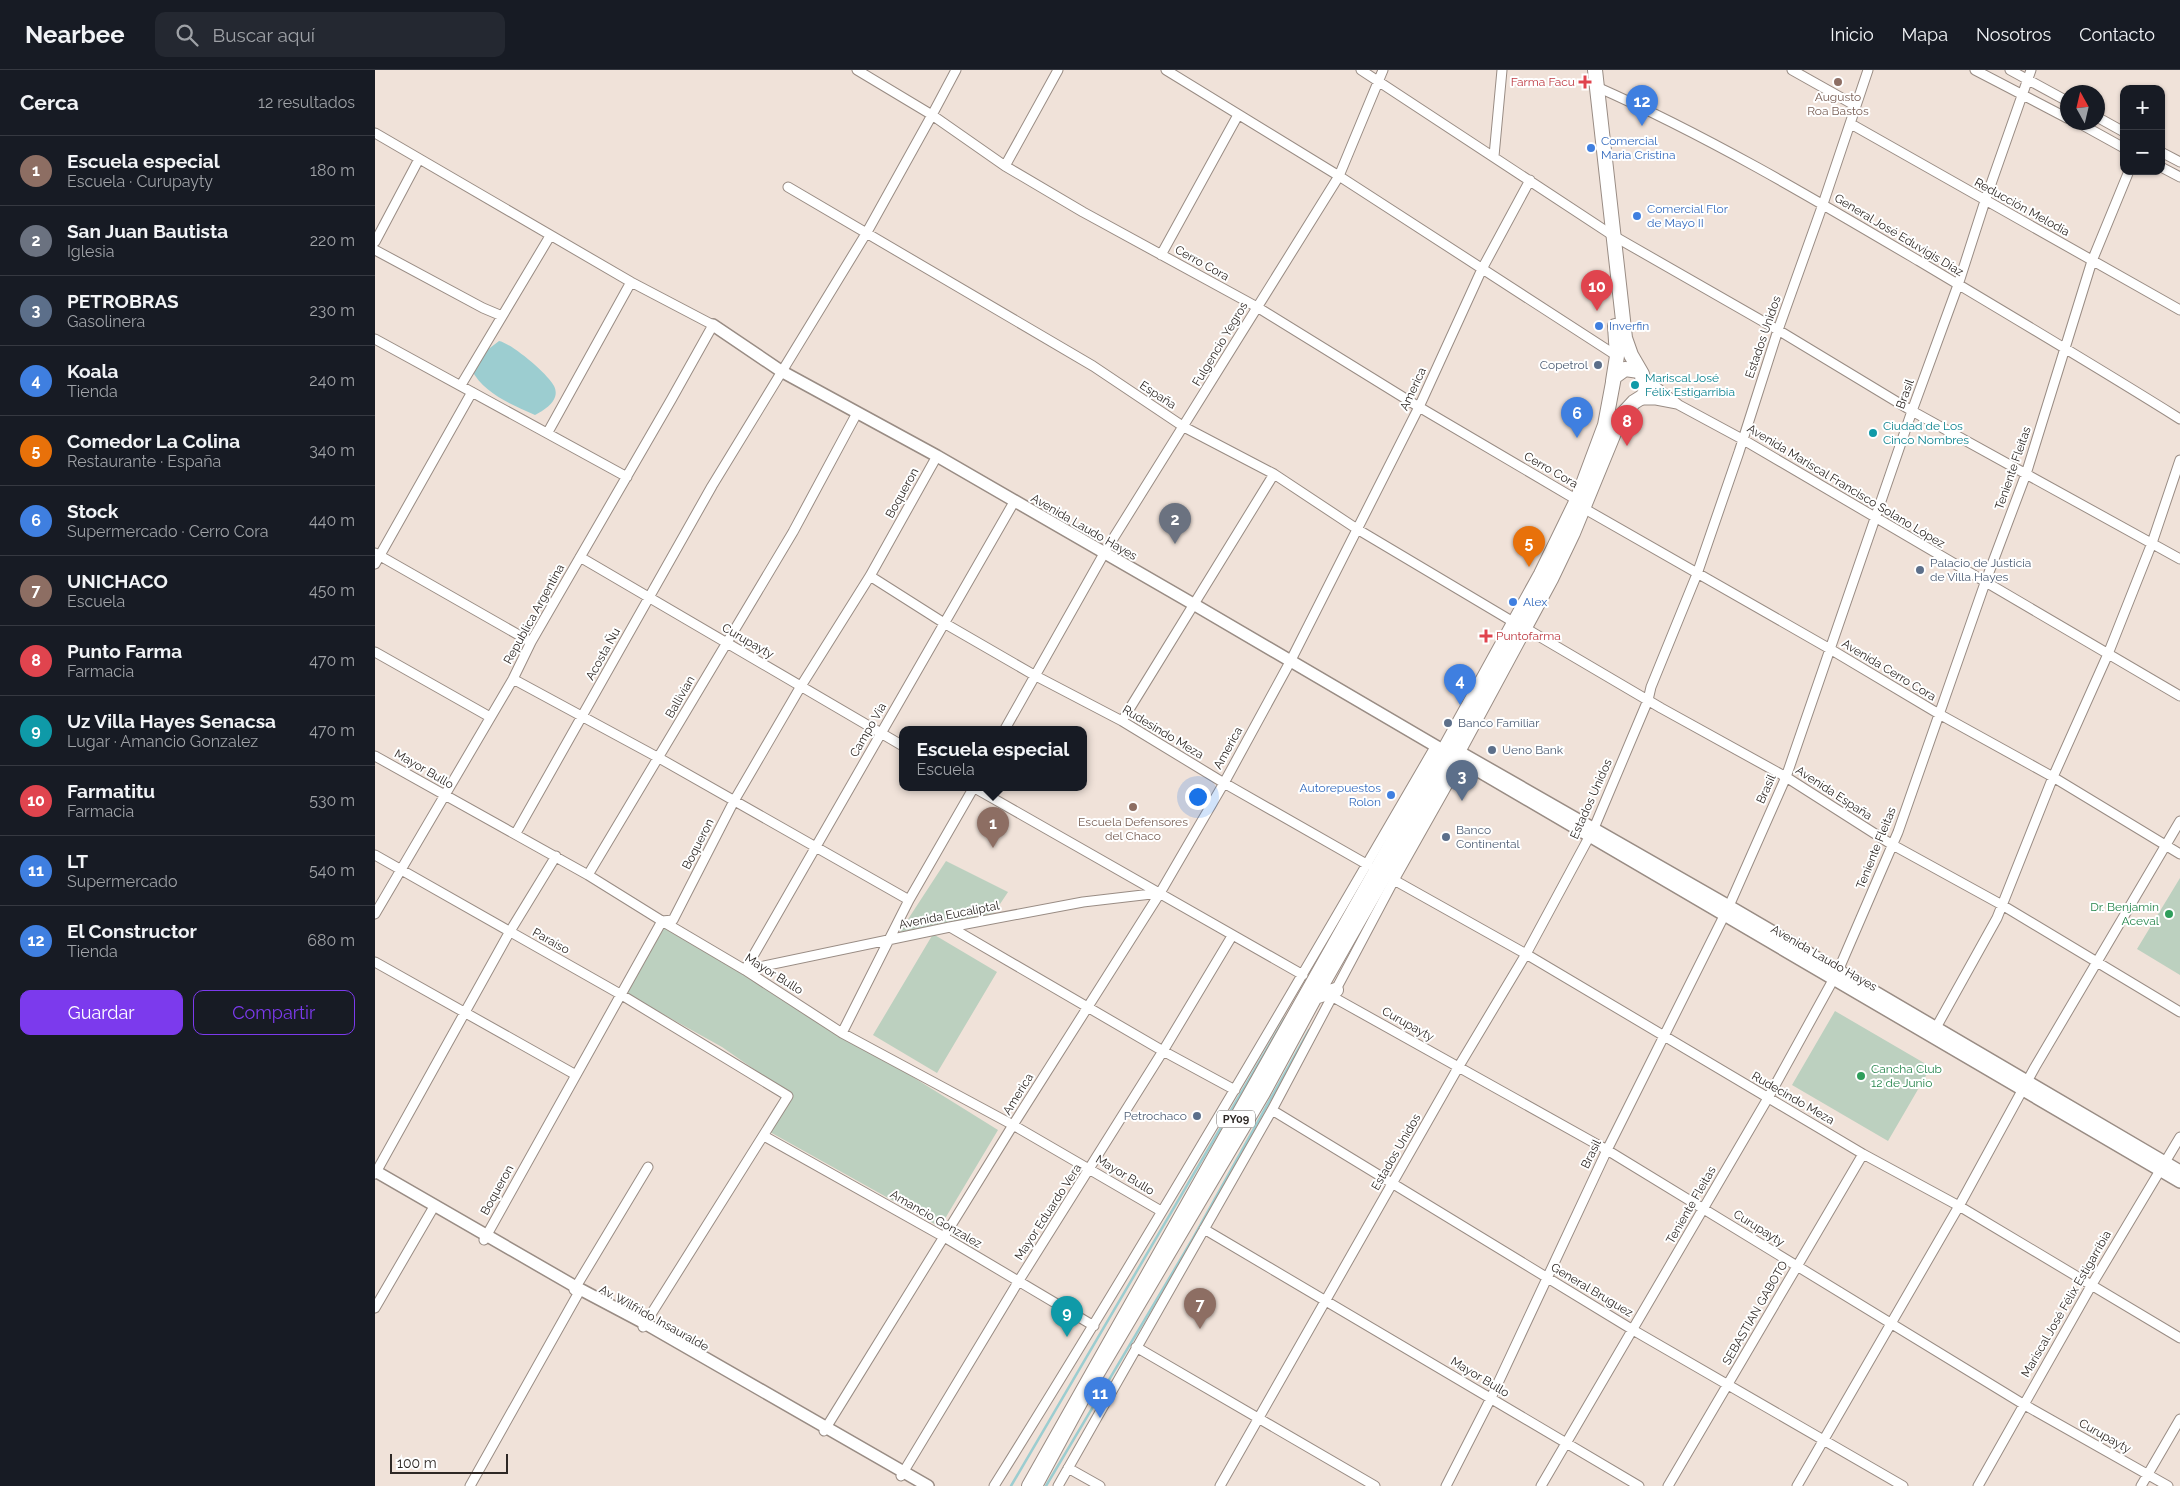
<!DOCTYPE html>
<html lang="es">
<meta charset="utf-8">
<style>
body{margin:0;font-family:Raleway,sans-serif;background:#242831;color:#f1f3f6}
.controls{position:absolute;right:15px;top:15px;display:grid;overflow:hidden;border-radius:10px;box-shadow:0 1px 4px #0004}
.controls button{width:45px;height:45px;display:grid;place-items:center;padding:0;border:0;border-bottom:1px solid #363941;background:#171b24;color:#f1f3f6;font:25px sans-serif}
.compass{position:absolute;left:1685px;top:15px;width:45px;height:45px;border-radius:50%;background:#171b24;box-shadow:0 1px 4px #0004;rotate:352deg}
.scale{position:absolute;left:15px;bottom:12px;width:118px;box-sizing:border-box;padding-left:5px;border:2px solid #2e2825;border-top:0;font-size:14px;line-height:18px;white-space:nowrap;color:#2e2825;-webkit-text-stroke:4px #fff;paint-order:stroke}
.you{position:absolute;left:822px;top:726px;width:18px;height:18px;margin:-12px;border:4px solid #fff;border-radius:50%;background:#1a73e8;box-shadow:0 0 0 8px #1a73e833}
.badge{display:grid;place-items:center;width:32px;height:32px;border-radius:50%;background:#7c3aed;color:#fff;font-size:16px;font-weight:700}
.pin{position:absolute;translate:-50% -41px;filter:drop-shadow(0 1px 2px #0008)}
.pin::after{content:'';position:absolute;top:26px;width:18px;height:15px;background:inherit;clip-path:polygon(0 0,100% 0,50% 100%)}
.popup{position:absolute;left:524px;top:656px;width:188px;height:65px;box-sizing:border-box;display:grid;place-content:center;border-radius:10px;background:#171b24;filter:drop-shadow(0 1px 4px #0005);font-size:16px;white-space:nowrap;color:#9ea1a6}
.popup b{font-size:19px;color:#f1f3f6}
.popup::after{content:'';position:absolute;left:50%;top:100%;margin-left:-10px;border:10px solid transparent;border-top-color:#171b24}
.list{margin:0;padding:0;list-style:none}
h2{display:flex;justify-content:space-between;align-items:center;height:65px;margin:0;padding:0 20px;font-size:21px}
h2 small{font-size:16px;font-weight:400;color:#9ea1a6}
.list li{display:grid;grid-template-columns:32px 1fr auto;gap:15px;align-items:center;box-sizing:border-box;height:70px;padding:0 20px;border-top:1px solid #363941}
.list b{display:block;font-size:19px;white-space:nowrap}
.list p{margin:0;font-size:16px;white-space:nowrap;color:#9ea1a6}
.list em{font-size:16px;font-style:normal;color:#9ea1a6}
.actions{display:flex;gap:10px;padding:15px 20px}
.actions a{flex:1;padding:11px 0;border:1px solid #7c3aed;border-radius:10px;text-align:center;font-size:18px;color:#7c3aed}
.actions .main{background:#7c3aed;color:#fff}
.icon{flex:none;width:28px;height:28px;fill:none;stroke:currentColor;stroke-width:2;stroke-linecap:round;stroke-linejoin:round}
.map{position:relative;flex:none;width:1805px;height:1416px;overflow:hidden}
header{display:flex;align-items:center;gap:30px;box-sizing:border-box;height:70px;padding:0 25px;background:#171b24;border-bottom:1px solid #363941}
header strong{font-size:24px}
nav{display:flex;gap:28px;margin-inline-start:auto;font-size:18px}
.search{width:350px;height:45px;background:#242831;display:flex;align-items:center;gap:12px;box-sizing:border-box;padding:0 18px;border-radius:10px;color:#9ea1a6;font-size:19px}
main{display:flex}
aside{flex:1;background:#171b24}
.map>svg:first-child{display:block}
</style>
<header>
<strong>Nearbee</strong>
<div class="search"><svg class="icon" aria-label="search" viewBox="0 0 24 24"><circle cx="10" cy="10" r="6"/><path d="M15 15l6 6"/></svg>Buscar aquí</div>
<nav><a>Inicio</a><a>Mapa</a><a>Nosotros</a><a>Contacto</a></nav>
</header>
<main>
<aside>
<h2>Cerca<small>12 resultados</small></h2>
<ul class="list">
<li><span class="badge" style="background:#8d6e63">1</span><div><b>Escuela especial</b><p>Escuela · Curupayty</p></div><em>180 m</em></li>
<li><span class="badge" style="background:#6b7280">2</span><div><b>San Juan Bautista</b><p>Iglesia</p></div><em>220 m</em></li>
<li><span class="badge" style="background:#5c6f8a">3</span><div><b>PETROBRAS</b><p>Gasolinera</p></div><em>230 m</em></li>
<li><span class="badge" style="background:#3f7fe0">4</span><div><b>Koala</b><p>Tienda</p></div><em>240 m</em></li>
<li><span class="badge" style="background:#e8710a">5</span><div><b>Comedor La Colina</b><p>Restaurante · España</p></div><em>340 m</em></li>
<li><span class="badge" style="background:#3f7fe0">6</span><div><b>Stock</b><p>Supermercado · Cerro Cora</p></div><em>440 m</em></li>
<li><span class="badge" style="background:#8d6e63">7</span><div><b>UNICHACO</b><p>Escuela</p></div><em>450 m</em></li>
<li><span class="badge" style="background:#e0444e">8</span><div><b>Punto Farma</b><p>Farmacia</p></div><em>470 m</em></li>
<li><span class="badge" style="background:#0f9aa8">9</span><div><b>Uz Villa Hayes Senacsa</b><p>Lugar · Amancio Gonzalez</p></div><em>470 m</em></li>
<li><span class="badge" style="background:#e0444e">10</span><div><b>Farmatitu</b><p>Farmacia</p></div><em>530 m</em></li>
<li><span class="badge" style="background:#3f7fe0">11</span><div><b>LT</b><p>Supermercado</p></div><em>540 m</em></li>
<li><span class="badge" style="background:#3f7fe0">12</span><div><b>El Constructor</b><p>Tienda</p></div><em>680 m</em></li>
</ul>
<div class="actions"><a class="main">Guardar</a><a>Compartir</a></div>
</aside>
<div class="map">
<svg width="1805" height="1416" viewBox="0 0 1805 1416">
<rect width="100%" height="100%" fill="#f0e2d9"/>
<path fill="#bcd0bf" d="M571,791L633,822L619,843L524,863Z
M1805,808V905L1762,879Z
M289,856L467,963L623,1060L565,1157L395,1062L416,1025L347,977L250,923Z
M558,864L622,902L562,1003L498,965Z
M1460,941L1556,997L1513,1071L1417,1015Z"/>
<path fill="#9ccdd0" d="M124,271C136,273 173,304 179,316C186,330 170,340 160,345C136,334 109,324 96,299L111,281Z"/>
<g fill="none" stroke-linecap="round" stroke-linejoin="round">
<path stroke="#9ccdd0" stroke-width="2.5" d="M636,1416L910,948
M671,1416L817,1170L934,960"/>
<g stroke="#998c84" stroke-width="11">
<path id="minor" d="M482,0L557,45L581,0
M791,0L964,106L1242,286
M986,0L1237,165L1403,260L1537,341L1805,489
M1417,0L1481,36
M1600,0L1692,48
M1635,0L1692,31
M1222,17C1333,66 1439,129 1544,191C1631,243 1719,295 1805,349
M1722,47L1749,62
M1702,52L1749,78
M1476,54L1805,240
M0,63L256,212L338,255L296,330L156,572L138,609L0,844
M1786,82L1805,92
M1119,86L1127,0
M630,96L683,0
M1786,97L1805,107
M413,117L718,296L809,357L899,404L982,459L1140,553
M0,172L44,89
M0,180L108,238L127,246
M786,185L863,45
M0,269L252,407
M1270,308L1304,335L1367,369L1805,626
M86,315L175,166
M1263,330H1281L1302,334
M173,362L256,212
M1210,439L1455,579L1564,644L1678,707L1805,784
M0,483L156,572
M205,487L528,676
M0,494L97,322
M495,506L569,553L659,605L747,651L849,713L993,795
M1150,558L1286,638L1411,707L1516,774L1627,835L1805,942
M0,582L115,647
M138,609L284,688L534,830
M747,651L899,404
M630,659L731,480L964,106L1008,0
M0,686L213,805L287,851L370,900L467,963L638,1055L786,1141
M598,717L928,905
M141,763L337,416L492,162L557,45L630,96L708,142L882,237L1044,337L1202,430
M0,785L245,924L413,1026L268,1257
M213,805L418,462L482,343
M1019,810L1151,884L1488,1084L1584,1136L1805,1268
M575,857L788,981L860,1020
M0,892L201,1005
M370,900L639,432
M370,900L575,857L708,832L785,823
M958,927L1232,1080L1648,1334L1793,1416
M467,963L534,830L599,717
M1558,963L1622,848L1678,707L1733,584L1777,473L1805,390
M897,1040L1258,1260L1528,1416
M389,1066L569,1167L719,1256
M0,1104L134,863L181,786
M829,1159L1264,1416
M109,1170L287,851L298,850L359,731L426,616L495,506L562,386
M199,1220L273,1097
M0,1238L57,1140
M761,1277L1000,1416
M449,1361L638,1055L785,823L849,713L915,592L1044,337L1107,199L1155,110
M693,1398L725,1416
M526,1406L643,1212L788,981L857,866
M95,1416L204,1222
M619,1416C771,1173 916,925 1060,677
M683,1416L897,1040L1019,810L1072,716L1079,701V689
M845,1416L1084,996L1151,884L1219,758L1273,630L1276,617L1322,504L1364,382L1403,260L1448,134L1493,0
M1071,1416L1116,1328L1232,1080L1354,836L1411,707L1537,341L1583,215L1610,131L1656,0
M1166,1416L1393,1028L1463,901L1523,762L1610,513L1651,404L1717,191L1754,101
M1293,1416L1488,1084
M1422,1416L1584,1136L1660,997L1805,751
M1603,1416L1716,1216L1805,1067
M1766,1416L1805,1349"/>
</g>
<g stroke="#998c84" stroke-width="14">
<path id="tertiary" d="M338,255L406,301L562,386L820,535L1805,1112
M1076,677L1354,836L1805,1101
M0,1101L201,1217L271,1254L553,1416"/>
</g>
<g stroke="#998c84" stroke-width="16">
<path id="trunk" d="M1220,0L1250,268L1256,285L1267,304
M1238,311L1242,286L1240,256
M940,927L961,920
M654,1416L1072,675L1166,504L1202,430L1230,355L1239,307L1250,299L1264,301L1271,313L1270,323L1267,327L1259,332L1246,346L1198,463L1176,509L1079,689L1066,706L940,927L888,1023L707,1329L660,1416"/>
</g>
<use href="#minor" stroke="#fff" stroke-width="9"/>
<use href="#tertiary" stroke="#fff" stroke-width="11"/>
<use href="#trunk" stroke="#fff" stroke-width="14"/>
</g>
<g fill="#e0444e" stroke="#fff" stroke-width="2">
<path d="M1207.5 4.5h5v5h5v5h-5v5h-5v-5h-5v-5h5z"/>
<path d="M1108.5 558.5h5v5h5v5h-5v5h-5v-5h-5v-5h5z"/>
</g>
<g fill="#8d6e63" stroke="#fff" stroke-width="2">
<circle cx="1463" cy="12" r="5"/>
<circle cx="758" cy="737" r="5"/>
</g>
<g fill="#3f7fe0" stroke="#fff" stroke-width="2">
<circle cx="1216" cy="78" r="5"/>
<circle cx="1262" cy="146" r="5"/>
<circle cx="1224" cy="256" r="5"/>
<circle cx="1138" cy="532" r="5"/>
<circle cx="1016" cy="725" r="5"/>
</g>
<g fill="#5c6f8a" stroke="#fff" stroke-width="2">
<circle cx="1223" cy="295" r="5"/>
<circle cx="1545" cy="500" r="5"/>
<circle cx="1073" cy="653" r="5"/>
<circle cx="1117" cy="680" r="5"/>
<circle cx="1071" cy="767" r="5"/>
<circle cx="822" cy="1046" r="5"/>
</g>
<g fill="#0f9aa8" stroke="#fff" stroke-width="2">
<circle cx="1260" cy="315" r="5"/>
<circle cx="1498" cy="363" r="5"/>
</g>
<g fill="#2e9e5b" stroke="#fff" stroke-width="2">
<circle cx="1794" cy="844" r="5"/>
<circle cx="1486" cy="1006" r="5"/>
</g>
<g text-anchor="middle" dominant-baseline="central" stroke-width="4" stroke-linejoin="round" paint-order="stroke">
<rect fill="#fff" stroke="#6d6866" stroke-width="1" x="842" y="1040.5" width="38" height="17" rx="4"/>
<g font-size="11" font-weight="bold" fill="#2e2825">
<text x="861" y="1049">PY09</text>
</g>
<g font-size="12" fill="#be3a42" stroke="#fff" text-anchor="end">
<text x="1200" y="12">Farma Facu</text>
<text x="1121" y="566" text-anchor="start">Puntofarma</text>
</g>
<g font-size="12" fill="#785e54" stroke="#fff">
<text x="1463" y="27">Augusto<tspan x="1463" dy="14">Roa Bastos</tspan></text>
<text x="758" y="752">Escuela Defensores<tspan x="758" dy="14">del Chaco</tspan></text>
</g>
<g font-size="12" fill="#366cbe" stroke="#fff" text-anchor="start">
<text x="1226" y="71">Comercial<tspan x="1226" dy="14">Maria Cristina</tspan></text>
<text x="1272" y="139">Comercial Flor<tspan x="1272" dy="14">de Mayo II</tspan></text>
<text x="1234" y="256">Inverfin</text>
<text x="1148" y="532">Alex</text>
<text x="1006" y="718" text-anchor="end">Autorepuestos<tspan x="1006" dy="14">Rolon</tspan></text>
</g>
<g font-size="12" fill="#2e2825" stroke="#fff">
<text transform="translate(1647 137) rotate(29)">Reducción Melodia</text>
<text transform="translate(1524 165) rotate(31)">General José Eduvigis Díaz</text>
<text transform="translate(827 193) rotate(29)">Cerro Cora</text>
<text transform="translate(1388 267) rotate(-71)">Estados Unidos</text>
<text transform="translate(845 274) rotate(-59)">Fulgencio Yegros</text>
<text transform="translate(1038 319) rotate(-65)">America</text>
<text transform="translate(1530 324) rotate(-70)">Brasil</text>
<text transform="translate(783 325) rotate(33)">España</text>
<text transform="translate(1638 398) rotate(-71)">Teniente Fleitas</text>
<text transform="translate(1176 400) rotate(30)">Cerro Cora</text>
<text transform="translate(1471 416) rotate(31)">Avenida Mariscal Francisco Solano López</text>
<text transform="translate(527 423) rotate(-61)">Boqueron</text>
<text transform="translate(709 457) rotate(30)">Avenida Laudo Hayes</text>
<text transform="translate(159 544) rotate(-61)">Republica Argentina</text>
<text transform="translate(373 571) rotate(30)">Curupayty</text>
<text transform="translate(228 584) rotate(-61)">Acosta Ñu</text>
<text transform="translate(1514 600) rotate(31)">Avenida Cerro Cora</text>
<text transform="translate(305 627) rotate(-60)">Ballivian</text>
<text transform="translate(493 660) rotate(-60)">Campo Via</text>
<text transform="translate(788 662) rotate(31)">Rudesindo Meza</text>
<text transform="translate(853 678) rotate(-61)">America</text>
<text transform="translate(49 699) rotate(30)">Mayor Bullo</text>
<text transform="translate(1391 719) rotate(-66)">Brasil</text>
<text transform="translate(1459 723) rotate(33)">Avenida España</text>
<text transform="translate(1216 729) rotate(-66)">Estados Unidos</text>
<text transform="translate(323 774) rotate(-63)">Boqueron</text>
<text transform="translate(1501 778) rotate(-68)">Teniente Fleitas</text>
<text transform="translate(574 845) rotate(-11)">Avenida Eucaliptal</text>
<text transform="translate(176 871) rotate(29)">Paraiso</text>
<text transform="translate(1449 888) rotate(30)">Avenida Laudo Hayes</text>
<text transform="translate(399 904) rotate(32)">Mayor Bullo</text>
<text transform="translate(1033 954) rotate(29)">Curupayty</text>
<text transform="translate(643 1024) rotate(-58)">America</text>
<text transform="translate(1418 1028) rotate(30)">Rudecindo Meza</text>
<text transform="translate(1021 1082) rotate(-60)">Estados Unidos</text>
<text transform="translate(1216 1084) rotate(-64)">Brasil</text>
<text transform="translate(750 1105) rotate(31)">Mayor Bullo</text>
<text transform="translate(122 1120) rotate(-61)">Boqueron</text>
<text transform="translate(1316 1135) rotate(-60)">Teniente Fleitas</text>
<text transform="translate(673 1142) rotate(-57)">Mayor Eduardo Vera</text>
<text transform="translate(561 1149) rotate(30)">Amancio Gonzalez</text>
<text transform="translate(1384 1158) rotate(32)">Curupayty</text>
<text transform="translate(1217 1220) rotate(31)">General Bruguez</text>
<text transform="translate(1691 1234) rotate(-60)">Mariscal José Félix Estigarribia</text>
<text transform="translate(1380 1243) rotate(-60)">SEBASTIAN GABOTO</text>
<text transform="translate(279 1248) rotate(29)">Av. Wilfrido Insauralde</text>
<text transform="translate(1105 1307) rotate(31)">Mayor Bullo</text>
<text transform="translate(1730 1366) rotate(29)">Curupayty</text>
</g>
<g font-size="12" fill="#4e5e75" stroke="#fff" text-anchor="start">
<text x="1213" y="295" text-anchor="end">Copetrol</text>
<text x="1555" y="493">Palacio de Justicia<tspan x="1555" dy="14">de Villa Hayes</tspan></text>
<text x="1083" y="653">Banco Familiar</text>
<text x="1127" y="680">Ueno Bank</text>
<text x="1081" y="760">Banco<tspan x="1081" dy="14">Continental</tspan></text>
<text x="812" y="1046" text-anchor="end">Petrochaco</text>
</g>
<g font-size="12" fill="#0d838f" stroke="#fff" text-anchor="start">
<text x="1270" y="308">Mariscal José<tspan x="1270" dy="14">Félix Estigarribia</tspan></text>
<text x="1508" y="356">Ciudad de Los<tspan x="1508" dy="14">Cinco Nombres</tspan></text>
</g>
<g font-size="12" fill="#27864d" stroke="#fff" text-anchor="end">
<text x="1784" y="837">Dr. Benjamin<tspan x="1784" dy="14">Aceval</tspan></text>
<text x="1496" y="999" text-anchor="start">Cancha Club<tspan x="1496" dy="14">12 de Junio</tspan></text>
</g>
</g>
</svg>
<div class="controls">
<button>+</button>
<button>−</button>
</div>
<svg class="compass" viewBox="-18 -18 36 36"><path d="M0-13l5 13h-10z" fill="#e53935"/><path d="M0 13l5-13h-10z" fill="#9ea1a6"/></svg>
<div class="scale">100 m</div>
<div class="you"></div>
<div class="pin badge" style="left:618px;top:778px;background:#8d6e63">1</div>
<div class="popup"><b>Escuela especial</b>Escuela</div>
<div class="pin badge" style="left:800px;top:474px;background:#6b7280">2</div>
<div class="pin badge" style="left:1087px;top:731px;background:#5c6f8a">3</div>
<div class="pin badge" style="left:1085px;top:635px;background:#3f7fe0">4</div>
<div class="pin badge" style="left:1154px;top:497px;background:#e8710a">5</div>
<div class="pin badge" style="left:1202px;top:368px;background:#3f7fe0">6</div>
<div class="pin badge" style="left:825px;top:1259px;background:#8d6e63">7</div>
<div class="pin badge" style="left:1252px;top:376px;background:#e0444e">8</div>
<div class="pin badge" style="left:692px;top:1267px;background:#0f9aa8">9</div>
<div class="pin badge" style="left:1222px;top:241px;background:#e0444e">10</div>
<div class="pin badge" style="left:725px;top:1348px;background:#3f7fe0">11</div>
<div class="pin badge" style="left:1267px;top:56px;background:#3f7fe0">12</div>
</div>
</main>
